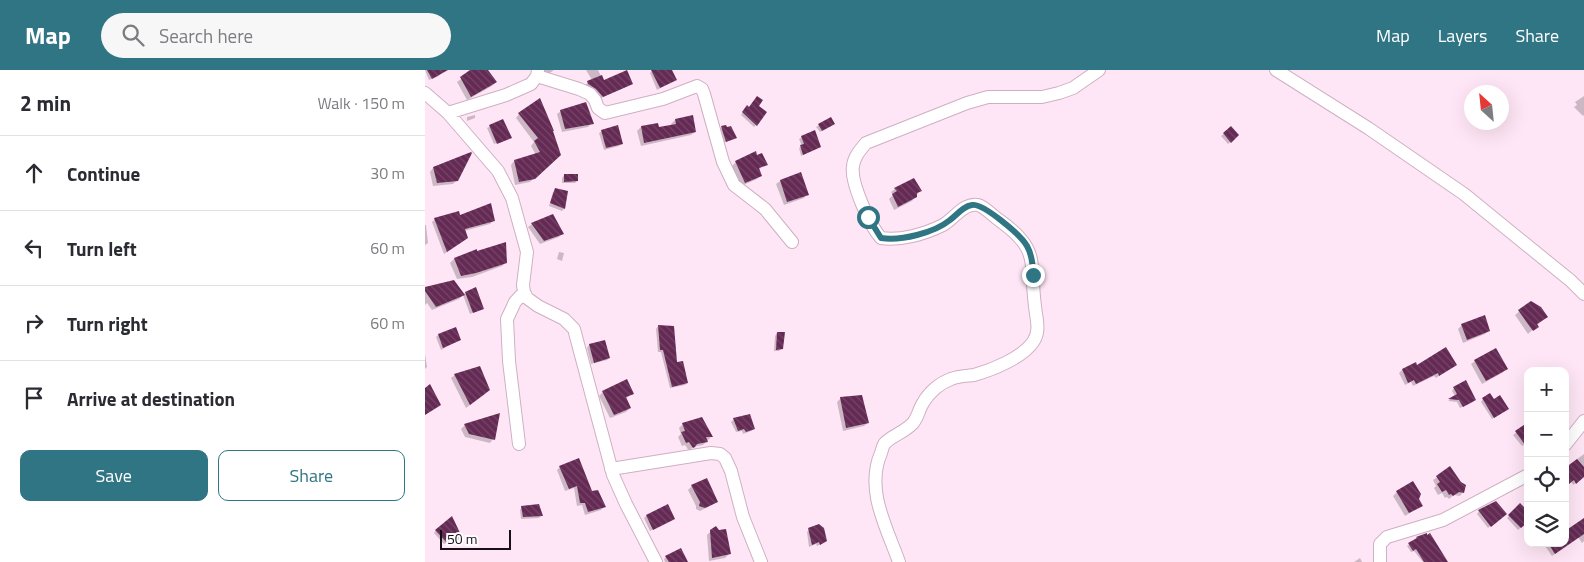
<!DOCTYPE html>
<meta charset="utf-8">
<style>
body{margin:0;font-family:"Titillium Web",sans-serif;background:#f7f7f7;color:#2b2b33}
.controls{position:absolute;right:15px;bottom:15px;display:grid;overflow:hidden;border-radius:10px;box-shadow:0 5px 20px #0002}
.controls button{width:45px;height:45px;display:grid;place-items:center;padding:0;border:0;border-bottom:1px solid #e1e1e2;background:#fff;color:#2b2b33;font:25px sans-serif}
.compass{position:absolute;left:1039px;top:15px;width:45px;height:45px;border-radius:50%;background:#fff;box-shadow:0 5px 20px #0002;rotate:333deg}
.scale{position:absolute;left:15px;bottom:12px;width:71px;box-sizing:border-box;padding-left:5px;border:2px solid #180e15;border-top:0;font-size:14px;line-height:18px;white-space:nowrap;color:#180e15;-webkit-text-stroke:4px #fcfcfc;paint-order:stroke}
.stop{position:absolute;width:15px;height:15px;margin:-11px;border:4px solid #307584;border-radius:50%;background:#fff}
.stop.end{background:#307584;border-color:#fff;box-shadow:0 1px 5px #0008}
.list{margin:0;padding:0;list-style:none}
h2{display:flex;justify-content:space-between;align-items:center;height:65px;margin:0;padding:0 20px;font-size:21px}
h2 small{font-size:16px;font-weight:400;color:#7c7c81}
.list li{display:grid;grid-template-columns:32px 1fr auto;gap:15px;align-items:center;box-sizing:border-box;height:75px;padding:0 20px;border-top:1px solid #e1e1e2}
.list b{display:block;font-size:19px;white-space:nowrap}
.list em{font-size:16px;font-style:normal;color:#7c7c81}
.actions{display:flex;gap:10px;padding:15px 20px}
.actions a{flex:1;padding:11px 0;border:1px solid #307584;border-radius:10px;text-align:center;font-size:18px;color:#307584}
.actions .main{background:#307584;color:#fff}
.icon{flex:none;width:28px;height:28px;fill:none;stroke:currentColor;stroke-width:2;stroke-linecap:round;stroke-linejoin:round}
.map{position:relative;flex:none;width:1159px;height:492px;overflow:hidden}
header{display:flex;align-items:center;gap:30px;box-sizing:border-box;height:70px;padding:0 25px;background:#307584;color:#fff}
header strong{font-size:24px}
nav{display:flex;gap:28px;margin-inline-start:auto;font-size:18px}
.search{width:350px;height:45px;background:#f7f7f7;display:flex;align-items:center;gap:12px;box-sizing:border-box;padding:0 18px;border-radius:28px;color:#7c7c81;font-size:19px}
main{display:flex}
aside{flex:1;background:#fff}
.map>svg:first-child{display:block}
</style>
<header>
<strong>Map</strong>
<div class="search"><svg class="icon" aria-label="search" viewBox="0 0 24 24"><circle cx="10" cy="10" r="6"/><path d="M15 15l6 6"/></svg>Search here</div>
<nav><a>Map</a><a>Layers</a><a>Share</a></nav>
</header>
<main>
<aside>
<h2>2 min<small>Walk · 150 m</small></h2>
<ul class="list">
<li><svg class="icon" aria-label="ahead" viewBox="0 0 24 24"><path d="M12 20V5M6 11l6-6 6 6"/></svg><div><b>Continue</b></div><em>30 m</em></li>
<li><svg class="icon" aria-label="left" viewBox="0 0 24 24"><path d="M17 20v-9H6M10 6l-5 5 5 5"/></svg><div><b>Turn left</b></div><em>60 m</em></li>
<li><svg class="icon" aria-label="right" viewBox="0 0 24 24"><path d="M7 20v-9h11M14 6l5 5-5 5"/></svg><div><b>Turn right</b></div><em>60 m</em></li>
<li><svg class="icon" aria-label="arrive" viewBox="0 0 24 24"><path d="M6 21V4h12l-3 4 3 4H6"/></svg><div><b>Arrive at destination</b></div></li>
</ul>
<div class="actions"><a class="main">Save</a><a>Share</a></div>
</aside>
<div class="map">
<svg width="1159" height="492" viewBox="0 0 1159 492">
<defs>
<pattern id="building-back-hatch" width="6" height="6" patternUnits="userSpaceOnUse" patternTransform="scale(1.25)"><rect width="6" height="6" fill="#642a54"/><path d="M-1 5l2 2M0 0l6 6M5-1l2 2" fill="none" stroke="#754668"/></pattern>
</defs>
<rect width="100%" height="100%" fill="#ffe6f6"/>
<path fill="#0003" d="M0,0H16L14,6L4,10Z
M48,0H61L71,12L67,16L42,30L32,12Z
M119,0H129L123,4L120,3Z
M161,0H173L179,12L206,13L203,16L174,29L160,15L167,10Z
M229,0H245L250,10L232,20L225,3Z
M1159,26V45L1158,46L1149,37L1152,35L1150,32Z
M332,36L331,55L329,57L316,45L320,39Z
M136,41L167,53L163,57L137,62L132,44Z
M94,44L135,84L105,112L90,115L86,95L89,91L111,85L106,76L109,72L91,48Z
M50,45V48L42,51V47Z
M267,47L270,62L266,65L216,76L212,61L216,57L232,54L233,59L247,56L246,54L250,50Z
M77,50L84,68L69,74L62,58Z
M409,54L395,62L391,57L394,55Z
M297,57L310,67L299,73L295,60Z
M806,58L813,65L803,74L796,66Z
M177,61L197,74L194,76L179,80L174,63Z
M377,67L395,77L376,86L374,78L377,76L374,69Z
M331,87L341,94L333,100L335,106L332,109L316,116L307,96L311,92Z
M8,98L32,110L28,114L8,116L5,102Z
M139,105L152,111L150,113H137V108Z
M355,111L382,124L379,128L359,135L351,114Z
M470,119L495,121L487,131L469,140L464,129L468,125L466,122Z
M131,120L141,122L139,139L137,141L124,136L128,122Z
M34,147L68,151L65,154L39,161L38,171L19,184L7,152L10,149Z
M107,154L137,164L134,167L115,174L103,157Z
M0,155H1L3,173L0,175Z
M51,181L81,192L77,196L47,207L32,209L25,193L29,189Z
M134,182L139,183L137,191L132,189Z
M0,218L38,225L40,223L58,238L45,244L38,225L34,229L7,240L2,233L0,235Z
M1106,232L1121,247L1103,264L1090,245Z
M1037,255L1064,260L1060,264L1038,273L1033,259Z
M233,256L262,313L260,315L245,318L236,282H233L231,259Z
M352,263L357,278L354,281H349L350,266Z
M13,265L35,269L16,280L11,267Z
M180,272L184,288L182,290L166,294L162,278L164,275Z
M0,284L2,297L0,299Z
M1050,291L1081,299L1077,303L1057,314L1046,294Z
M991,294L992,297L1031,295L1011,308L1009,306L988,316L986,312L980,315L974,303L977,300Z
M30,305L60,324L41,338L26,308Z
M1029,318L1048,332L1035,338L1032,332L1023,331L1030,326L1027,321Z
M178,322L207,324L200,329L205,338L201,342L185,348L174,326Z
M416,328L443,353L439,356L418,361L412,332Z
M1058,329L1080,341L1067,349L1056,332Z
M309,349L329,359L326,361L318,364L317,361L311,362L306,352Z
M1103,353V372L1097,376L1088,365Z
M258,354L286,367L278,375L268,377L264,381L260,375L257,376L253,367L256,364L254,358Z
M40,355L68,369L65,373L40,367L36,359Z
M1159,384V402L1157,408L1148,415L1146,411L1141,415L1140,398Z
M135,397L167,423L179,437L176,440L160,445L157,435L152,436L149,418L140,421L132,400Z
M1025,398L1038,422L1035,426L1029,425L1024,429L1022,427L1020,428L1017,423L1013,425L1009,418L1011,416L1008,410Z
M267,416L291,431L287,435L275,441L271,439V436L263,420Z
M972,422L992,429L996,436L980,446L968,426Z
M1095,435L1103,451L1093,460L1082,448Z
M97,437L116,446L114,448L96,449L95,440Z
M1054,441L1078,446L1063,458L1052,444Z
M221,446L248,449L225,461L219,448Z
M1159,450V471L1157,473L1153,467L1127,486L1118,473H1140Z
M11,460L36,467L34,469L19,474L9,463Z
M384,460L398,473L392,476L391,474L384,477L382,462Z
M286,461L304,484L300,488L284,491L282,465Z
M992,468L1022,492H1024H998L989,481L986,482L982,476Z
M241,487L261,492H240L239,489Z
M935,488L937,492H929Z"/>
<path fill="url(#building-back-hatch)" d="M2,0H23L7,9Z
M45,0H63L72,12L46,27L35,7Z
M202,0L208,14L178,27L171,19L163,14L162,11L177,5L179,10Z
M226,0H247L252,10L235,18Z
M332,26L338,30L334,36L342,42L332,56L317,42L322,35L324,37Z
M115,28L129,61H128L136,85L110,109L94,112L89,90L115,82L109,71L113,68L93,43Z
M161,32L169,54L140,59L135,40Z
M268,45L271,62L219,73L216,56L233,53L234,57L251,54L250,49Z
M406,47L410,54L397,61L393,54Z
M78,49L87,68L72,74L64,55Z
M193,55L198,74L181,78L176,60Z
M301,55L302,57L306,56L312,68L301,72L296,56Z
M806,56L814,65L806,73L798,63Z
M390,60L396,77L378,85L375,75L379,74L376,66Z
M331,81L332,85L337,83L343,95L334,98L337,106L320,113L310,91Z
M46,82L47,83L33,111L12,113L8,97Z
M376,102L384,125L362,132L355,110Z
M139,104H153V111L139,112Z
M489,108L497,121L492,123V127L473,137L467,124L472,121L469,118Z
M130,118L143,121L140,139L125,133Z
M66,133L70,151L40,159L43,168L22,182L9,148L34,141L35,145Z
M128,144L139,164L119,171L106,153Z
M81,172L82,193L51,203L36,206L29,188L52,179V181Z
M29,210L40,225L11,237L0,221V217Z
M51,217L59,239L48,243L40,222Z
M1106,231L1116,237L1123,247L1112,254L1114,257L1108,261L1093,240Z
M1060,245L1065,261L1042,270L1036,254Z
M233,255L249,256L252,292L258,291L263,313L247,317L238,280H235Z
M31,257L36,270L18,278L13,264Z
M352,262H360L358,279L351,280Z
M180,270L185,288L169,293L164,274Z
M1021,277L1032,295L1014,306L1013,303L991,314L989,310L983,313L977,299L991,292L992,295Z
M1071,278L1083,299L1061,311L1049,290Z
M55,296L65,320L45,335L29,304Z
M202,309L209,324L201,327L206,338L189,345L177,321Z
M1041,310L1051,330L1038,337L1034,330L1023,329L1032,324L1028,317Z
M5,314L16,335L0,345V318Z
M1065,323L1069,329L1075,325L1084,339L1069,348L1057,328Z
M437,325L444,353L421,358L415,327Z
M75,343L70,370L44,364L39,354Z
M325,344L330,359L321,362L319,359L313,361L308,348Z
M277,347L288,367H281L283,372L272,374L270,377L268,378L264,372L261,373L256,362L260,361L257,353Z
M1103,352V379L1090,361Z
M154,388L167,421L173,420L181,437L163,442L160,433H155L152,416L144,419L134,396Z
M1152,389L1159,397V407L1151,414L1149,410L1144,414L1140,410V398Z
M1025,396L1036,412L1041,415L1039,423L1034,422L1028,426L1026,424L1024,425L1021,420L1017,422L1012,414L1015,412L1011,406Z
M282,408L293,432L280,438L274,436L275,432L266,415Z
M988,411L996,424L994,429L998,436L984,443L971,421Z
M1071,431L1082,444L1066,457L1053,440Z
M1095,433L1103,441V452L1096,458L1083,445Z
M114,434L118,446L98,447L96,436Z
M243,434L250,449L228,460L221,445Z
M27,446L37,467L22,473L10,460Z
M1159,448V464L1130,484L1123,473H1140V461Z
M394,454L399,458L402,471L395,475L394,472L387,475L383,458Z
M291,456L294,460L301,459L306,484L287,488L285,460Z
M1002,463V465L1005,463L1023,492H999L991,479L988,481L983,473L992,468L991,467Z
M256,478L263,492H244L240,486Z"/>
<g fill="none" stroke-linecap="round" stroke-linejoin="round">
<g stroke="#cdb0c3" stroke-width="14">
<path id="minor" d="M851,0L943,58L1039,124L1146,211L1159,224
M112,6L154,19L165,24L170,30L173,38L180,43L238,29L272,16L277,19L279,24L298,92L309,115L340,139L367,172
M0,23L23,43L73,101L87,128L102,182L98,215L99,222L102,228L113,236L139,249L149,259L188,405L201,434L231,492
M23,43L81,25L106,14L112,6L113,0
M94,374L84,291L82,249L90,232L99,222
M1140,375L1159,351
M186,399L286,383L295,384L300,388L306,401L318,447L336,492
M474,492C462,458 440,420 456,383C457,380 458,375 460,373C468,365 480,362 488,353C493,347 494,339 498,333C504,322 515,313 526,309C533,306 541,306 549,305C567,300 597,288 608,272C616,261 611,248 610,236C604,191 616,180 574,150C568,146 560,137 553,135C539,132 529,149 518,155C500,164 476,171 456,168C445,156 425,112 428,96C429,87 435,80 441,73L542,33L563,27H617L634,23L648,18L674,0
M955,492V474L962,467L1018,450L1103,405"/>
</g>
<use href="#minor" stroke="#fff" stroke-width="12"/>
</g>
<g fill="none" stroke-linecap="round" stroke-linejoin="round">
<path stroke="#307584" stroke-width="6" d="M443,147L456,168C476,171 509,163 525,150C532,145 538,136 547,135C558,133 596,165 602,176C607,185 608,195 608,205"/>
</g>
</svg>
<div class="controls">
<button>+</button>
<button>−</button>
<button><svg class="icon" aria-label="locate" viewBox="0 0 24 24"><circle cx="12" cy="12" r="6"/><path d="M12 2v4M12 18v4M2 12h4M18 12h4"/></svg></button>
<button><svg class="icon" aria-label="layers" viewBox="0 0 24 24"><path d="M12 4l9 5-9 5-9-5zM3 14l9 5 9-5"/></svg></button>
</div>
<svg class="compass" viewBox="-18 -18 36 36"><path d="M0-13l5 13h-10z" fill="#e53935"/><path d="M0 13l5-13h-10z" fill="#7c7c81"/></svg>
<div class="scale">50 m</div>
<div class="stop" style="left:443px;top:147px"></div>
<div class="stop end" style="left:608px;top:205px"></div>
</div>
</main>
